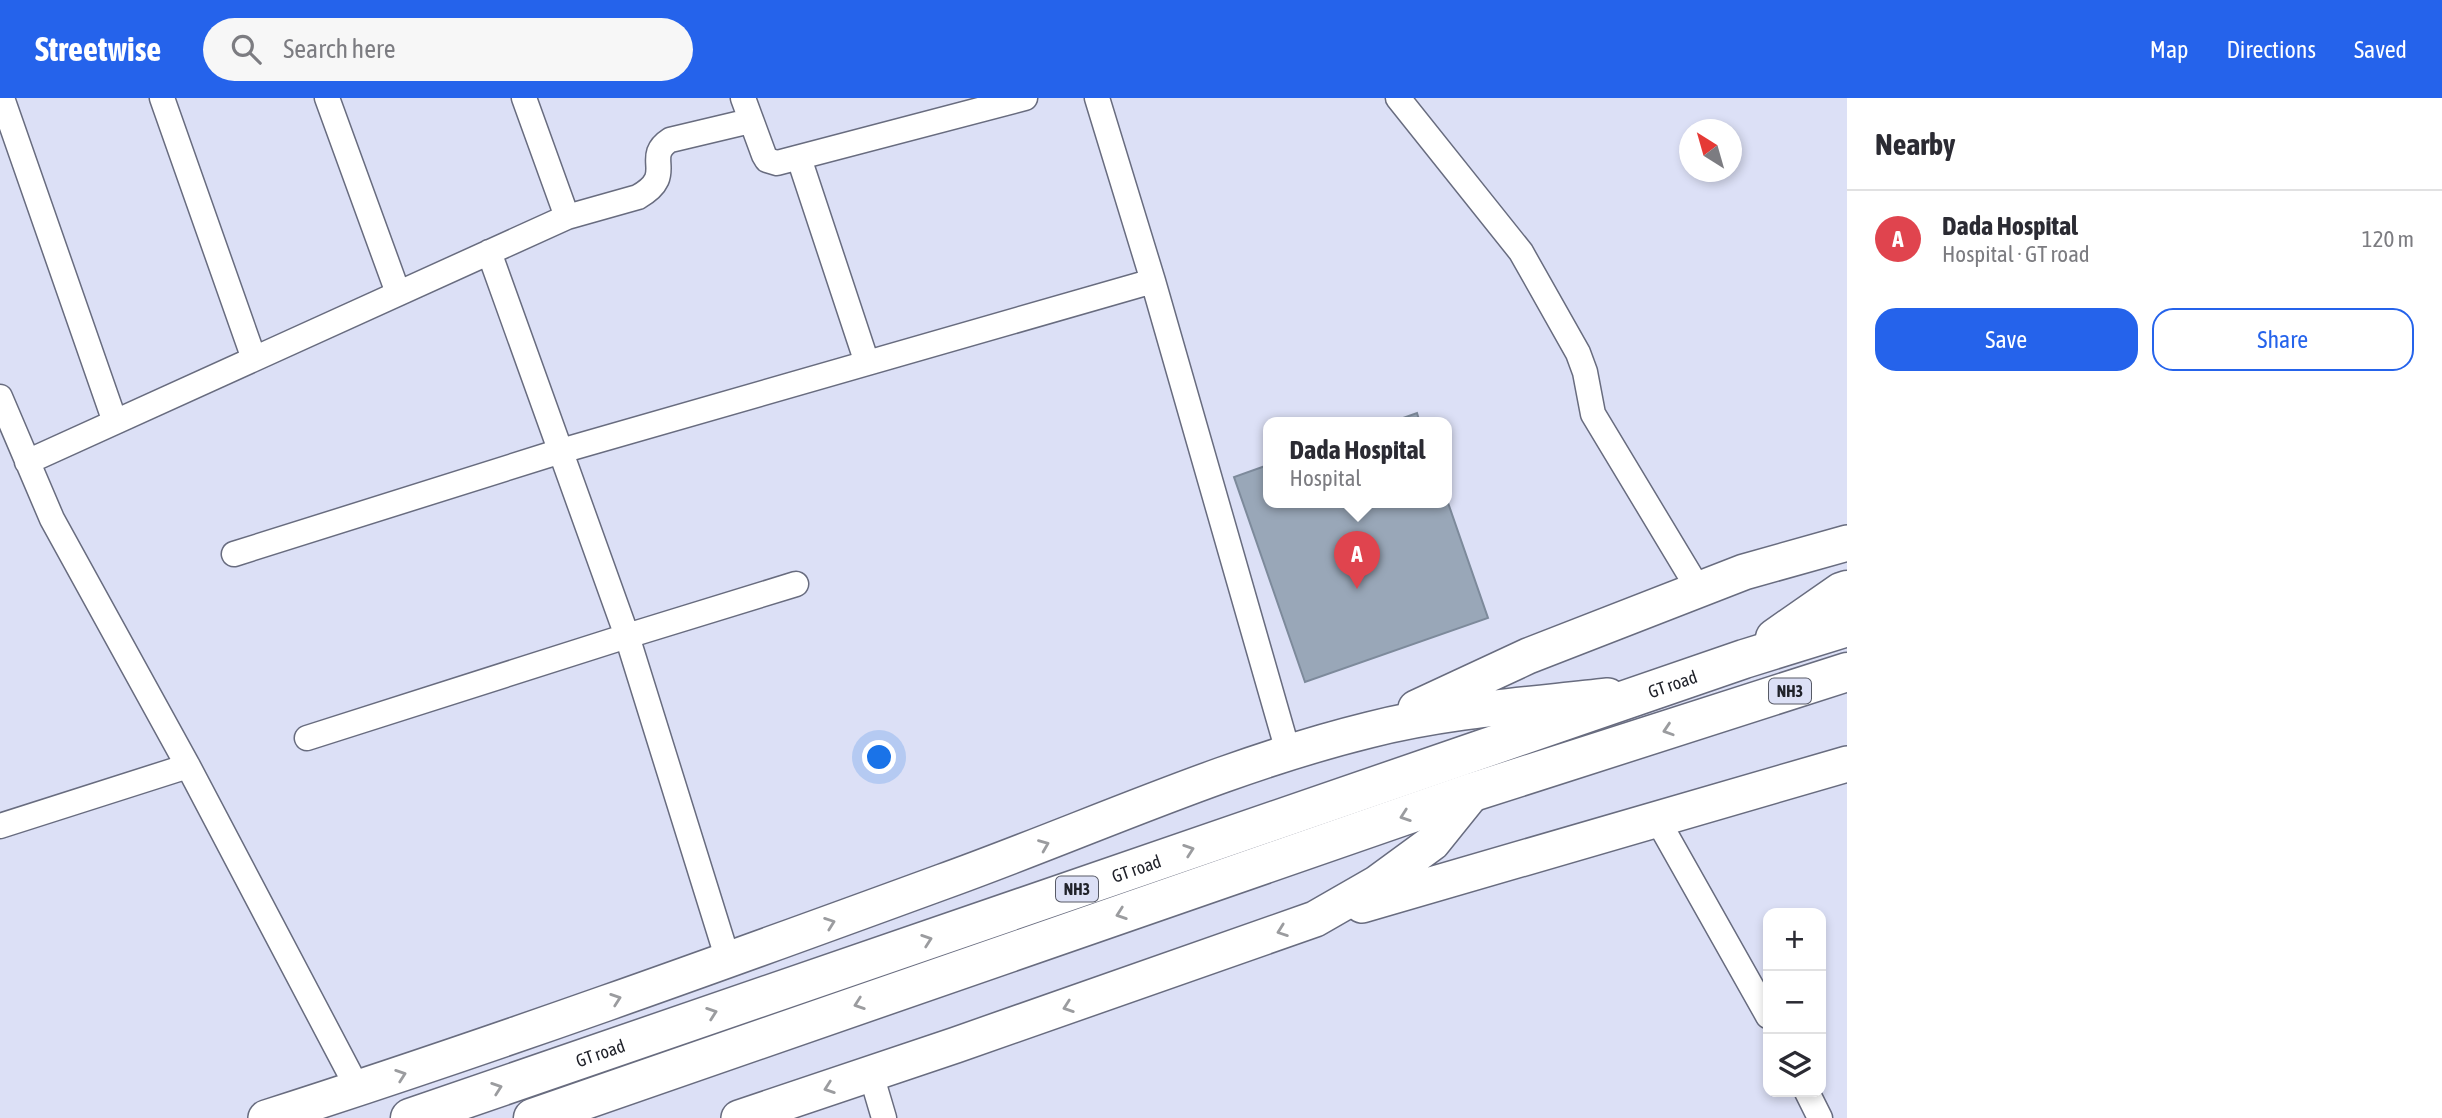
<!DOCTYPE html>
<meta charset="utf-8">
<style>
body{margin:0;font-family:"Asap Condensed",sans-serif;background:#f7f7f7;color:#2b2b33}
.controls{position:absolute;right:21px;bottom:21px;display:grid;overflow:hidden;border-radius:14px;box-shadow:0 4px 10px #0003}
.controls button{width:63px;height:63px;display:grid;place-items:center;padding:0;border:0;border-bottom:2px solid #e1e1e2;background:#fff;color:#2b2b33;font:35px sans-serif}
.compass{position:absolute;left:1679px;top:21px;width:63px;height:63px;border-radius:50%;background:#fff;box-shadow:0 4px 10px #0003;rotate:323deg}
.you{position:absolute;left:880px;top:660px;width:24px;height:24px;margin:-18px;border:5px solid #fff;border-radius:50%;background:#1a73e8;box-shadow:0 0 0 10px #1a73e833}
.badge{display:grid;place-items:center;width:46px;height:46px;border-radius:50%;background:#2563eb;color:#fff;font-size:23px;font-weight:700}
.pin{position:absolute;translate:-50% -58px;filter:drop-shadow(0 2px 4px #0008)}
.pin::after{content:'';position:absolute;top:37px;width:24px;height:21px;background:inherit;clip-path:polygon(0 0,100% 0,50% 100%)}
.popup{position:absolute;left:1263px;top:319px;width:189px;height:91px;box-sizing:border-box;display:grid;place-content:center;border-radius:14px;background:#fff;filter:drop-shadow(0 2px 5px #0005);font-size:23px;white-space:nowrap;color:#7c7c81}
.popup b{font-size:26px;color:#2b2b33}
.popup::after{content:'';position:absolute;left:50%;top:100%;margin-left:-14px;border:14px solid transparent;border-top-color:#fff}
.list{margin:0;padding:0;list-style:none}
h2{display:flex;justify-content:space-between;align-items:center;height:91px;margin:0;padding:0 28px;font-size:30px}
h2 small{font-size:23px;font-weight:400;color:#7c7c81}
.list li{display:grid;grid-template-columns:46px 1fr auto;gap:21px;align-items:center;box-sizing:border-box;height:98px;padding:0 28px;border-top:2px solid #e1e1e2}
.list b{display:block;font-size:26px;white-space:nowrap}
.list p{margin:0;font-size:23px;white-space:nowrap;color:#7c7c81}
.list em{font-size:23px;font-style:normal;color:#7c7c81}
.actions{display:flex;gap:14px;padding:21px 28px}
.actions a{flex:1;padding:16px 0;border:2px solid #2563eb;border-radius:21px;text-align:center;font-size:24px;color:#2563eb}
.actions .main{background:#2563eb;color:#fff}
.icon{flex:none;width:38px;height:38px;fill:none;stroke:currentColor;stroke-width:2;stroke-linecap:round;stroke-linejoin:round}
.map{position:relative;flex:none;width:1847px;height:1020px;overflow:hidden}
header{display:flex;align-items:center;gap:42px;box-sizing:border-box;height:98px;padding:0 35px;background:#2563eb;color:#fff}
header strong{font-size:33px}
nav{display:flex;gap:38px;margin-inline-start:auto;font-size:24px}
.search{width:490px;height:63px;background:#f7f7f7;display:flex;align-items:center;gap:18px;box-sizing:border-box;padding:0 24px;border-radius:38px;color:#7c7c81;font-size:26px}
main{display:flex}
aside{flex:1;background:#fff}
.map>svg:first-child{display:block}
</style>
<header>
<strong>Streetwise</strong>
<div class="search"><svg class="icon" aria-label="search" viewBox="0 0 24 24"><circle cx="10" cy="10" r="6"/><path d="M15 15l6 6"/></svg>Search here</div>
<nav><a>Map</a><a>Directions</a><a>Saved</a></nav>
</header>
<main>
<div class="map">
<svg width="1847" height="1020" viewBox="0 0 1847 1020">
<rect width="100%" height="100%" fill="#dce0f6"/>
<path fill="#99a7b8" stroke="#7d8a9b" stroke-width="2" d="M1417,315L1420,325H1389Z
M1268,367V405H1446V399L1488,520L1305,584L1234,379Z"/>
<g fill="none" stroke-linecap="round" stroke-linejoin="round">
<g stroke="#686c7f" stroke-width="27">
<path id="street" d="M2,0L115,324
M162,0L254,261
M327,0L398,195
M524,0L567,119
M743,0L764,57L767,62L777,65L1025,0
M1097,0L1153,183L1289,657
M1398,0L1521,154L1578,255L1585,274L1593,316L1699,492
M799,60L867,265
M489,154L627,538L728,862
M0,299L52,421L188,668L358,991
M27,364L567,119L638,99C678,76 642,60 670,42L750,23
M234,456L561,353L1153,183
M307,640L627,538L796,486
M1657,721L1768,918
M0,728L188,668
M871,976L884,1020
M1807,994L1820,1020"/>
</g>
<g stroke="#686c7f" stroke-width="38">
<path id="secondary" d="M1416,610L1528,558L1744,474L1847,445
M1362,807L1847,666
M266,1020C494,947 718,866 942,784C1084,733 1223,668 1369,632C1447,612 1528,607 1608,598
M739,1020L956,947L1315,821L1376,786L1432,745L1473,694"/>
</g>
<g stroke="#686c7f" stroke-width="41">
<g id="highway">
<path d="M1775,540L1841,494L1847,492"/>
<path id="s1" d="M410,1020L1744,561L1847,529"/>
<path d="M533,1020L1473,694L1847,574"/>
</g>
</g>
<use href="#street" stroke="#fff" stroke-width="24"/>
<use href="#secondary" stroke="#fff" stroke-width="35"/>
<use href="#highway" stroke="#fff" stroke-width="38"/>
</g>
<defs><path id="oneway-chevron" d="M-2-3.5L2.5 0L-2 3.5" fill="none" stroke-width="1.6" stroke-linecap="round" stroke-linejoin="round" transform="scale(1.75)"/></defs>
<g stroke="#9b9c9f">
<use href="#oneway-chevron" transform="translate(1668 632) rotate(162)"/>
<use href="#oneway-chevron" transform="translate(1405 718) rotate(161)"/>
<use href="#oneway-chevron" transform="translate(1044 747) rotate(-22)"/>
<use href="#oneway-chevron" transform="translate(1189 752) rotate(-19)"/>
<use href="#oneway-chevron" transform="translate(1121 816) rotate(161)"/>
<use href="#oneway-chevron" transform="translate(830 825) rotate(-20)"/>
<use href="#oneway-chevron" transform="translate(1282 833) rotate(160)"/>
<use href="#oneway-chevron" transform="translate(927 842) rotate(-19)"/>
<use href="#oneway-chevron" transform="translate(616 901) rotate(-19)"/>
<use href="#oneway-chevron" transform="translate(859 906) rotate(161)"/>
<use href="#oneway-chevron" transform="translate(1068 909) rotate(161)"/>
<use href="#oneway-chevron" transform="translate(712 915) rotate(-19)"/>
<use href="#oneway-chevron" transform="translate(401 977) rotate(-19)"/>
<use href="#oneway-chevron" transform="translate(497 990) rotate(-19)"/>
<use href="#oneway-chevron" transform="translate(829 990) rotate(161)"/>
</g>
<g text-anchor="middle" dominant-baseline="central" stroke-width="5" stroke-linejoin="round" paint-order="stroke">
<g fill="#dce0f6" stroke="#585b67" stroke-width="2">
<rect x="1769" y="580.5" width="42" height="25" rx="5"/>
<rect x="1056" y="778.5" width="42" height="25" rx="5"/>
</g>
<g font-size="16" font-weight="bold" fill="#20222a">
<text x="1790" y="593">NH3</text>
<text x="1077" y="791">NH3</text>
</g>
<g font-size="18" fill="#20222a" stroke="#dce0f6">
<text stroke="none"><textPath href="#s1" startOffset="1335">GT road</textPath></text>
<text stroke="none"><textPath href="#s1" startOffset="768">GT road</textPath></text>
<text stroke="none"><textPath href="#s1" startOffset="201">GT road</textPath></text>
</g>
</g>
</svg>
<div class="controls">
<button>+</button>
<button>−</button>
<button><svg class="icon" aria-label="layers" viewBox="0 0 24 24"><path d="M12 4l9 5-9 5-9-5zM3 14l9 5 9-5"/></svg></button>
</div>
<svg class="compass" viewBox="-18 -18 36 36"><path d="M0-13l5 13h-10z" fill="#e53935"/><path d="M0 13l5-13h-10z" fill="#7c7c81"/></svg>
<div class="you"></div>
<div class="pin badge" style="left:1357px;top:491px;background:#e0444e">A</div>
<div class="popup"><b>Dada Hospital</b>Hospital</div>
</div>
<aside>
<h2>Nearby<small></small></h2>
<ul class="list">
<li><span class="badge" style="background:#e0444e">A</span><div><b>Dada Hospital</b><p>Hospital · GT road</p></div><em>120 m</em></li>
</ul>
<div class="actions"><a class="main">Save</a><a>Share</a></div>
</aside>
</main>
